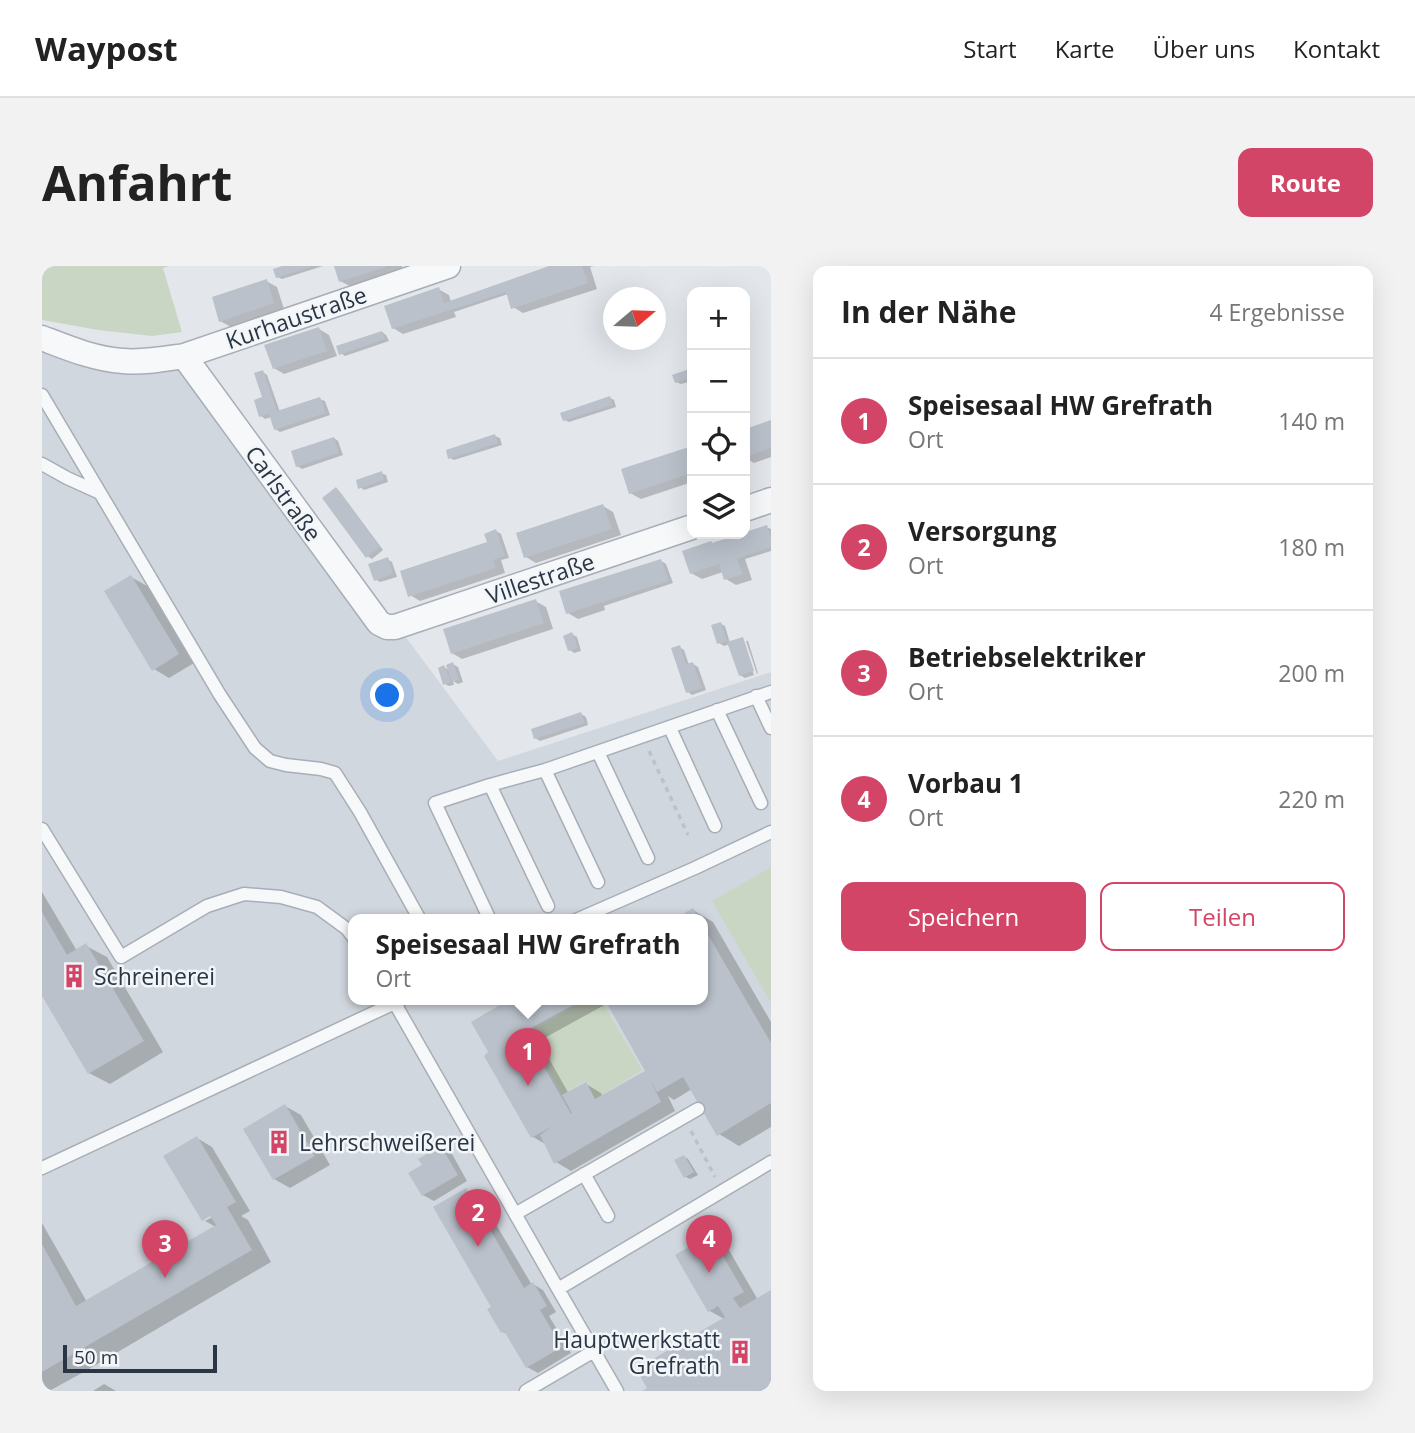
<!DOCTYPE html>
<html lang="de">
<meta charset="utf-8">
<style>
body{margin:0;font-family:"Open Sans",sans-serif;background:#f2f2f2;color:#222}
.controls{position:absolute;right:21px;top:21px;display:grid;overflow:hidden;border-radius:14px;box-shadow:0 7px 28px #0002}
.controls button{width:63px;height:63px;display:grid;place-items:center;padding:0;border:0;border-bottom:2px solid #e0e0e0;background:#fff;color:#222;font:35px sans-serif}
.compass{position:absolute;left:561px;top:21px;width:63px;height:63px;border-radius:50%;background:#fff;box-shadow:0 7px 28px #0002;rotate:71deg}
.scale{position:absolute;left:21px;bottom:18px;width:154px;box-sizing:border-box;padding-left:7px;border:4px solid #2a3645;border-top:0;font-size:19px;line-height:24px;white-space:nowrap;color:#2a3645;-webkit-text-stroke:5px #f3f6f9;paint-order:stroke}
.you{position:absolute;left:346px;top:430px;width:24px;height:24px;margin:-18px;border:5px solid #fff;border-radius:50%;background:#1a73e8;box-shadow:0 0 0 10px #1a73e833}
.badge{display:grid;place-items:center;width:46px;height:46px;border-radius:50%;background:#d34567;color:#fff;font-size:23px;font-weight:700}
.pin{position:absolute;translate:-50% -58px;filter:drop-shadow(0 2px 4px #0008)}
.pin::after{content:'';position:absolute;top:37px;width:24px;height:21px;background:inherit;clip-path:polygon(0 0,100% 0,50% 100%)}
.popup{position:absolute;left:306px;top:648px;width:360px;height:91px;box-sizing:border-box;display:grid;place-content:center;border-radius:14px;background:#fff;filter:drop-shadow(0 2px 5px #0005);font-size:23px;white-space:nowrap;color:#767676}
.popup b{font-size:26px;color:#222}
.popup::after{content:'';position:absolute;left:50%;top:100%;margin-left:-14px;border:14px solid transparent;border-top-color:#fff}
.list{margin:0;padding:0;list-style:none}
h2{display:flex;justify-content:space-between;align-items:center;height:91px;margin:0;padding:0 28px;font-size:30px}
h2 small{font-size:23px;font-weight:400;color:#767676}
.list li{display:grid;grid-template-columns:46px 1fr auto;gap:21px;align-items:center;box-sizing:border-box;height:126px;padding:0 28px;border-top:2px solid #e0e0e0}
.list b{display:block;font-size:26px;white-space:nowrap}
.list p{margin:0;font-size:23px;white-space:nowrap;color:#767676}
.list em{font-size:23px;font-style:normal;color:#767676}
.actions{display:flex;gap:14px;padding:21px 28px}
.actions a{flex:1;padding:16px 0;border:2px solid #d34567;border-radius:14px;text-align:center;font-size:24px;color:#d34567}
.actions .main{background:#d34567;color:#fff}
.icon{flex:none;width:38px;height:38px;fill:none;stroke:currentColor;stroke-width:2;stroke-linecap:round;stroke-linejoin:round}
.map{position:relative;flex:none;width:729px;height:1125px;overflow:hidden;border-radius:14px}
header{display:flex;align-items:center;gap:42px;box-sizing:border-box;height:98px;padding:0 35px;background:#fff;border-bottom:2px solid #e0e0e0}
header strong{font-size:33px}
nav{display:flex;gap:38px;margin-inline-start:auto;font-size:24px}
.intro{display:flex;align-items:center;justify-content:space-between;box-sizing:border-box;height:168px;padding:0 42px}
h1{margin:0;font-size:49px}
.button{padding:18px 32px;border-radius:14px;background:#d34567;color:#fff;font-size:24px;font-weight:700}
main{display:flex;gap:42px;padding:0 42px}
aside{flex:1;background:#fff;border-radius:14px;box-shadow:0 7px 28px #0002}
.map>svg:first-child{display:block}
</style>
<header>
<strong>Waypost</strong>
<nav><a>Start</a><a>Karte</a><a>Über uns</a><a>Kontakt</a></nav>
</header>
<div class="intro"><h1>Anfahrt</h1><a class="button">Route</a></div>
<main>
<div class="map">
<svg width="729" height="1125" viewBox="0 0 729 1125">
<rect width="100%" height="100%" fill="#e3e7ec"/>
<path fill="#d1d7de" fill-rule="evenodd" d="M0,84L137,101L360,366L456,495L729,406V1125H0ZM311,654H661V734H311Z"/>
<path fill="#cad6c4" d="M0,0H127L121,2L140,66L110,70L56,64L0,54Z
M729,601V737L670,635Z
M543,734H559L600,804L553,833L543,815L520,828L485,767Z"/>
<path fill="#0003" fill-rule="evenodd" d="M246,0H281L240,13L235,11Z
M293,0H360L361,4L308,20L298,15Z
M513,0H552L548,1L555,23L481,47L471,41L466,28L412,46L414,51L361,68L351,62L396,23L407,29L409,36Z
M224,15L235,21L242,43L189,61L178,55Z
M277,63L287,69L295,90L242,108L232,102Z
M340,66L344,69L347,75L303,90L299,87Z
M650,104V115L639,118L634,116L632,110Z
M221,106L225,109L238,146L278,133L283,135L288,149L238,166L233,163L229,151L223,153L219,150L222,132Z
M568,132L572,134L574,141L527,156L522,154Z
M729,156V191L712,197L703,192V165Z
M453,170L458,172L460,179L412,194L408,192Z
M292,172L296,175L301,189L260,203L255,200Z
M650,182V216L599,233L588,227L581,204Z
M339,207L344,209L346,216L322,224L318,221Z
M294,223L298,226L341,284L330,293L325,290Z
M561,240L571,246L579,269L494,297L484,291Z
M724,261L729,263V285L703,293L710,314L694,319L684,313L681,306L660,313L649,307L688,273Z
M454,265L459,268L467,292L459,294L463,307L378,335L368,329L447,277Z
M345,293L350,296L355,311L338,316L333,313Z
M619,295L624,298L631,317L562,340L563,344L536,353L526,347Z
M89,311L105,320L152,397L127,412L112,403Z
M493,335L504,341L511,363L420,393L410,387Z
M679,358L683,360L688,377L701,373L703,374H700L712,409L703,412L698,409L688,378L682,380L677,377Z
M530,368L535,371L539,385L532,387L528,384Z
M704,375H706L716,407L715,408Z
M637,381L642,384L647,399L651,398L656,401L664,424L650,429L646,426Z
M411,398L416,401L421,416L416,418L411,415L412,419L407,420L403,418L402,401L408,405Z
M539,448L544,451L546,459L498,475L493,472Z
M0,626L35,685L44,680L65,691L121,786L68,818L47,807L0,727Z
M651,644L671,656L729,756V861L697,880L677,868L650,823L632,834L626,830L633,845L529,905L514,896L505,879L491,871L469,734H661V654H634ZM566,737L605,805L561,831L559,827L544,818L527,828L497,775Z
M243,840L259,849L288,899L248,922L232,913Z
M155,872L170,881L208,945L199,950L206,954L229,996L40,1107L7,1125H0V957L45,1036L174,961L163,955L171,951Z
M399,882L410,888L425,915L392,935L381,929L382,899Z
M642,891L646,893L656,909L648,913L644,911Z
M424,924L439,933L490,1019L491,1018L501,1024L514,1046L507,1050L529,1087L496,1107L485,1101L467,1069L461,1066L452,1042Z
M668,970L684,979L716,1034L729,1026V1125H606L682,1053L668,1045Z
M62,1118L74,1125H51Z"/>
<path fill="#bac1ca" d="M240,0H269V1L234,12L231,3Z
M292,0H344V1L297,16Z
M507,0H540L546,17L469,43L464,26L350,63L342,40L397,21L402,37Z
M225,13L232,37L177,56L170,31Z
M277,61L285,85L231,103L222,79Z
M340,65L343,73L297,89L294,80Z
M650,102V111L633,117L630,109Z
M221,104L235,145L278,131L284,147L232,164L227,148L217,151L212,134L220,131L212,107Z
M568,130L571,139L521,155L518,147Z
M729,154V182L703,191V163Z
M453,168L456,177L406,193L404,184Z
M292,171L297,187L254,201L249,185Z
M650,180V207L587,228L579,203Z
M340,205L342,214L316,223L314,214Z
M294,221L338,281L324,292L280,232Z
M561,238L570,263L482,292L474,267Z
M725,259L729,272V281L695,293L701,308L682,314L677,298L648,308L640,285L669,275L670,277L698,268H703V266Z
M454,263L463,290L451,294L454,302L366,331L358,305L445,276L442,268Z
M346,291L351,308L332,315L326,298Z
M619,293L627,315L524,348L517,325Z
M89,309L137,388L110,405L62,325Z
M494,333L502,357L409,388L401,363Z
M679,356L685,375L675,378L669,359Z
M530,366L536,382L526,385L521,370Z
M701,371L712,405L697,410L685,376Z
M638,379L644,398L651,396L660,422L644,427L629,382Z
M411,396L417,414L410,416L404,399Z
M402,399L409,416L401,419L396,402Z
M539,446L543,457L492,473L489,463Z
M651,642L657,654H631Z
M0,646L25,689L44,677L102,775L46,808L0,730Z
M661,660L729,777V837L675,870L641,811L615,826L608,814L619,836L512,898L498,869L511,860L489,872L442,790L446,786L429,756L466,734H540L482,766L529,848L530,847L520,829L544,816L553,833L603,805L563,734H661Z
M243,838L273,890L231,914L201,863Z
M155,870L194,936L185,941L210,984L0,1106V978L34,1040L174,959L168,950L160,955L121,890Z
M399,880L416,909L380,930L366,907L380,899L376,893Z
M642,889L652,906L642,912L632,894Z
M424,922L482,1022L491,1016L505,1040L498,1044L520,1081L484,1102L462,1065L459,1067L445,1043L449,1041L391,941Z
M668,968L702,1026L691,1032L698,1042L729,1024V1125H600L605,1122L594,1103L683,1051L676,1040L666,1046L633,989Z"/>
<g fill="none" stroke-linecap="round" stroke-linejoin="round">
<g stroke="#a8aeb7" stroke-width="15">
<path id="lane" d="M0,129L178,429L213,482L228,495L244,499L279,503L293,507L318,546L378,654
M0,198L25,212L56,226
M714,430L729,462
M675,444L719,537
M628,462L673,560
M556,486L606,592
M503,504L556,616
M448,519L506,640
M0,563L79,691L165,640L202,628L239,631L275,641L305,663L311,671
M448,654L393,537L448,519L503,504L729,426
M534,654L653,602L729,566
M351,734L516,1023L729,896
M0,902L359,734
M542,908L566,950
M473,948L656,843
M516,1023L575,1125
M484,1125L552,1085"/>
</g>
<g stroke="#a8aeb7" stroke-width="27">
<path id="street" d="M0,72C26,82 52,93 81,95C101,97 122,93 142,90L406,0
M142,90L337,357L345,361H353L650,261
M703,243L729,234"/>
</g>
<path stroke="#bdc2c7" stroke-width="3.5" stroke-dasharray="5 5" stroke-linecap="butt" d="M607,485L646,569
M649,865L673,911"/>
<use href="#lane" stroke="#f6f8fa" stroke-width="12"/>
<use href="#street" stroke="#f6f8fa" stroke-width="24"/>
</g>
<defs>
<g id="building-bare" transform="scale(1.89)"><path d="M-4-6H4V6H1V3H-1V6H-4ZM-2.5-4.3h1.7v1.8h-1.7ZM.8-4.3h1.7v1.8H.8ZM-2.5-1h1.7V.8h-1.7ZM.8-1h1.7V.8H.8Z" fill="#d34567" stroke="#f3f6f9" stroke-width="2.5" paint-order="stroke"/></g>
</defs>
<g fill-rule="evenodd">
<use href="#building-bare" x="32" y="710"/>
<use href="#building-bare" x="237" y="876"/>
<use href="#building-bare" x="698" y="1086"/>
</g>
<g text-anchor="middle" dominant-baseline="central" stroke-width="5" stroke-linejoin="round" paint-order="stroke">
<g font-size="23" fill="#2a3645" stroke="#f3f6f9">
<text transform="translate(254 51) rotate(-19)">Kurhaustraße</text>
<text transform="translate(242 227) rotate(54)">Carlstraße</text>
<text transform="translate(498 312) rotate(-19)">Villestraße</text>
</g>
<g font-size="23" fill="#2a3645" stroke="#f3f6f9" text-anchor="start">
<text x="52" y="710">Schreinerei</text>
<text x="257" y="876">Lehrschweißerei</text>
<text x="678" y="1073" text-anchor="end">Hauptwerkstatt<tspan x="678" dy="26">Grefrath</tspan></text>
</g>
</g>
</svg>
<div class="controls">
<button>+</button>
<button>−</button>
<button><svg class="icon" aria-label="locate" viewBox="0 0 24 24"><circle cx="12" cy="12" r="6"/><path d="M12 2v4M12 18v4M2 12h4M18 12h4"/></svg></button>
<button><svg class="icon" aria-label="layers" viewBox="0 0 24 24"><path d="M12 4l9 5-9 5-9-5zM3 14l9 5 9-5"/></svg></button>
</div>
<svg class="compass" viewBox="-18 -18 36 36"><path d="M0-13l5 13h-10z" fill="#e53935"/><path d="M0 13l5-13h-10z" fill="#767676"/></svg>
<div class="scale">50 m</div>
<div class="you"></div>
<div class="pin badge" style="left:486px;top:820px">1</div>
<div class="popup"><b>Speisesaal HW Grefrath</b>Ort</div>
<div class="pin badge" style="left:436px;top:981px">2</div>
<div class="pin badge" style="left:123px;top:1012px">3</div>
<div class="pin badge" style="left:667px;top:1007px">4</div>
</div>
<aside>
<h2>In der Nähe<small>4 Ergebnisse</small></h2>
<ul class="list">
<li><span class="badge">1</span><div><b>Speisesaal HW Grefrath</b><p>Ort</p></div><em>140 m</em></li>
<li><span class="badge">2</span><div><b>Versorgung</b><p>Ort</p></div><em>180 m</em></li>
<li><span class="badge">3</span><div><b>Betriebselektriker</b><p>Ort</p></div><em>200 m</em></li>
<li><span class="badge">4</span><div><b>Vorbau 1</b><p>Ort</p></div><em>220 m</em></li>
</ul>
<div class="actions"><a class="main">Speichern</a><a>Teilen</a></div>
</aside>
</main>
